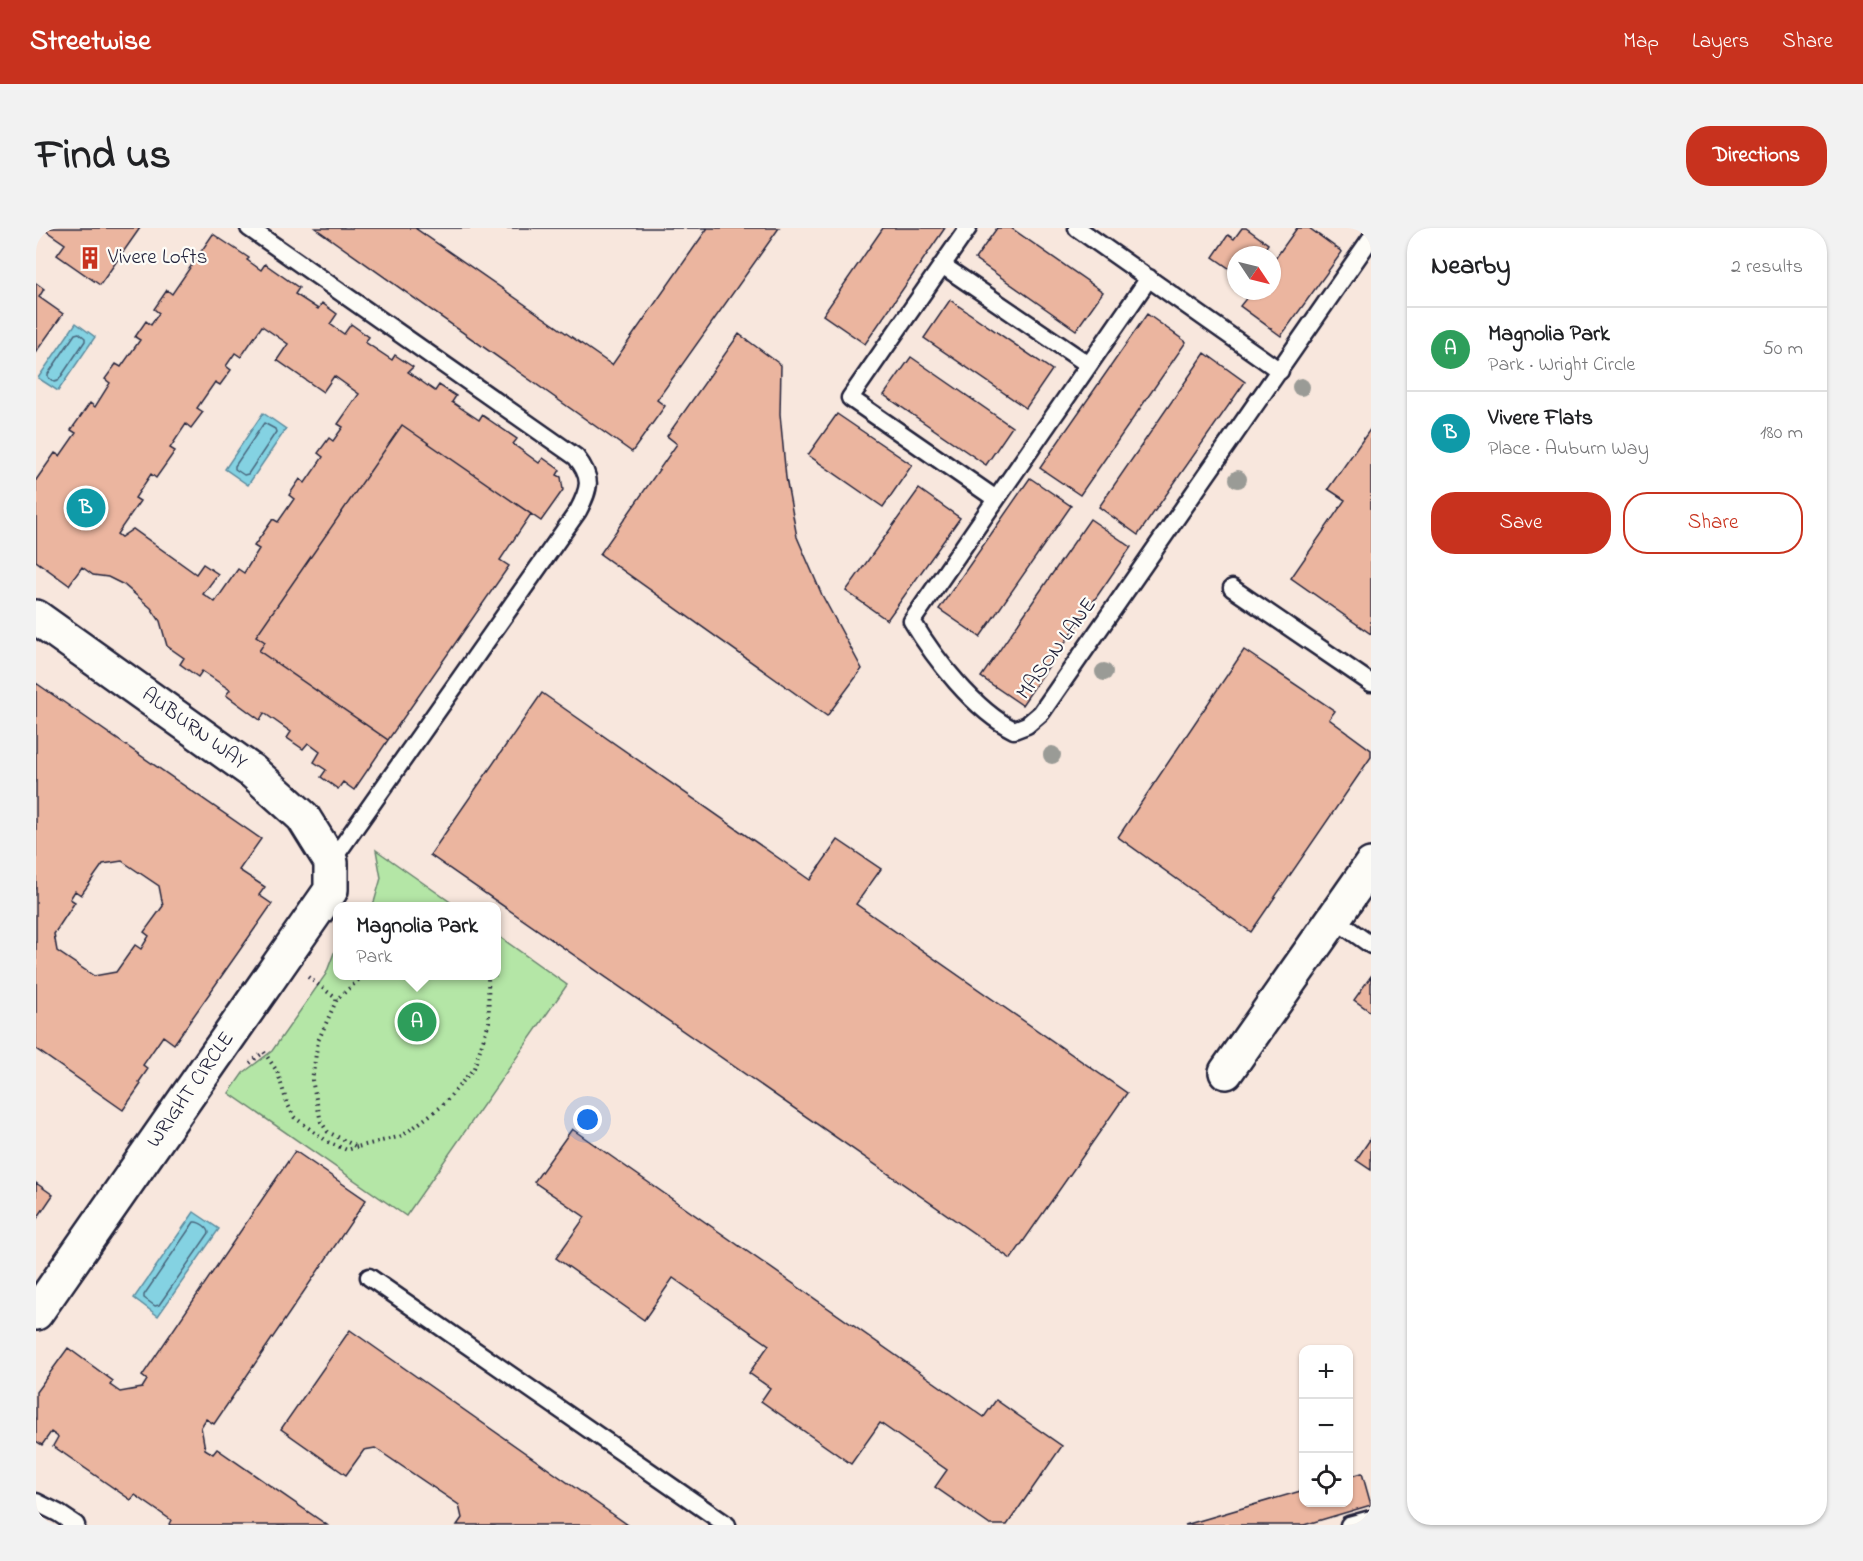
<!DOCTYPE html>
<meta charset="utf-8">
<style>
body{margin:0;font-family:"Indie Flower",sans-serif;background:#f2f2f2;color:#202124}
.controls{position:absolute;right:18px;bottom:18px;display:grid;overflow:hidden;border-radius:12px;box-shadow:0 2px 4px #0004}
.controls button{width:54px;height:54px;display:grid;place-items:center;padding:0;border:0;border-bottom:2px solid #e0e0e0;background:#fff;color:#202124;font:30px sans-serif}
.compass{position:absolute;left:1191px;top:18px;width:54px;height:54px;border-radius:50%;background:#fff;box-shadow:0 2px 4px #0004;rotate:125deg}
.you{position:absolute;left:552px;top:892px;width:21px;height:21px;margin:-15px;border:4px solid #fff;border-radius:50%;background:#1a73e8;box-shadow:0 0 0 9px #1a73e833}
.badge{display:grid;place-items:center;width:39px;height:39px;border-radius:50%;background:#c8321e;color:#fff;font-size:20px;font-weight:700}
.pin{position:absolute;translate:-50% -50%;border:3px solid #fff;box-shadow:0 2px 6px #0006}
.popup{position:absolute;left:297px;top:674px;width:168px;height:78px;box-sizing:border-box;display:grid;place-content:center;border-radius:12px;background:#fff;filter:drop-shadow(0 2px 4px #0005);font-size:20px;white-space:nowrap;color:#757577}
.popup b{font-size:22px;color:#202124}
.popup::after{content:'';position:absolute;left:50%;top:100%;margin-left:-12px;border:12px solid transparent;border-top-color:#fff}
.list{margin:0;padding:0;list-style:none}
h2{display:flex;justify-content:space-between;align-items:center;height:78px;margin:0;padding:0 24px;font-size:26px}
h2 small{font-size:20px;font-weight:400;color:#757577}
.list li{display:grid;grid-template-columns:39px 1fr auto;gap:18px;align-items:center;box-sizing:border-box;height:84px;padding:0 24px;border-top:2px solid #e0e0e0}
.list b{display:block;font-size:22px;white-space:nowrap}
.list p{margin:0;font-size:20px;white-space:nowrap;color:#757577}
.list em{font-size:20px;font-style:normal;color:#757577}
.actions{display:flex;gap:12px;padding:18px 24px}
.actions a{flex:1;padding:14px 0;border:2px solid #c8321e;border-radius:24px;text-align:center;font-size:21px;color:#c8321e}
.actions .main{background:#c8321e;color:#fff}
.icon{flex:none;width:33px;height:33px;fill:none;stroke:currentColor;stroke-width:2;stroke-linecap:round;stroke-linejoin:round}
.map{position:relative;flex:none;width:1335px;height:1297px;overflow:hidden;border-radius:24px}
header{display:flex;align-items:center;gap:36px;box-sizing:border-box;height:84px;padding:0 30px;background:#c8321e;color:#fff}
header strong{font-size:28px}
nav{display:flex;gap:33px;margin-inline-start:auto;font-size:21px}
.intro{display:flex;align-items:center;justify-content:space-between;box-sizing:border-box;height:144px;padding:0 36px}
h1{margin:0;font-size:42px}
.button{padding:15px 27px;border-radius:24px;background:#c8321e;color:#fff;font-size:21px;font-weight:700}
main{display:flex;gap:36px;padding:0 36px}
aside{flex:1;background:#fff;border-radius:24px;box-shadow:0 2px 4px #0004}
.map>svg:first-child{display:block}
</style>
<header>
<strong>Streetwise</strong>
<nav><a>Map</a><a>Layers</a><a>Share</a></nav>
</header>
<div class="intro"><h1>Find us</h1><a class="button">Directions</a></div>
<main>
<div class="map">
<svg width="1335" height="1297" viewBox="0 0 1335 1297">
<rect width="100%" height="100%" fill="#f8e7dd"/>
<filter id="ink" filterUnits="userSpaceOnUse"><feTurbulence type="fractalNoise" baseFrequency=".0167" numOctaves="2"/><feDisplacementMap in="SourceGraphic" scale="12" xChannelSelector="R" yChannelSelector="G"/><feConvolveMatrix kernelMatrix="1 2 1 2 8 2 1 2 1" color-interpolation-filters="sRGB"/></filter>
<g filter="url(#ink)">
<path fill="#b4e6a6" stroke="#6b8470" stroke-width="1.5" d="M340,622L420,678H337L345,650Z
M461,707L531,757L370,988L193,865L207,845L236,823L290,746L298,725L301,722L302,748H460Z"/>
<path fill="#84d2e2" stroke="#5d8c9f" stroke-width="1.5" d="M40,95L59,109L22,163L2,150Z
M227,185L250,201L212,257L189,241Z
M158,984L183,1001L122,1088L98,1070Z"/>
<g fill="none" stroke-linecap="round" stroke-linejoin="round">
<path stroke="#49687e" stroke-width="1.5" d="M43,105L49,110V113L22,153L18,154L12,149V146L39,106Z
M228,195L239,201L240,204L212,246L208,247L199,241V238Z
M158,994C163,993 173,1000 173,1005L123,1077L119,1078L108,1070V1067Z"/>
</g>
<path fill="#ebb59f" stroke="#22223b" stroke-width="1.5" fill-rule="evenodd" d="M6,0H104L64,57L21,27L29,16Z
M279,0H743L621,172L629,178L596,224Z
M379,0H670L671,1L576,137Z
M847,0H909L829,116L787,87Z
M961,0H975L1067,64L1040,102L939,31Z
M1206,0H1210L1232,16L1225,27H1200V45L1177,29L1192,7L1198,11Z
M1261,0H1273L1306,24L1245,108L1204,78L1216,63H1236V35Z
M177,6L213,30L211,32L225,42L229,36L263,60L259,66L282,81L286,75L301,86L294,96L308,106L315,96L333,109L329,114L356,132L359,127L377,139L372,144L399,163L403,157L420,168L416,174L443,192L446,187L481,211L477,216L503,235L507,230L524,242L521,247L525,249L527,262L505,293L366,197L220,408L229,414L223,423L352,512L318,562L307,554L302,561L285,549L290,542L278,534L284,524L272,515L267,521L251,510L255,504L228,485L224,492L190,467L194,462L166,443L162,449L144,436L148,430L131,418L124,393L115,380L88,357L72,349L57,347L46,339L33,357L0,333V252L19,225L24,228L40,205L35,202L54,175L59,179L74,155L69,151L80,136L85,139L104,112L99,109L110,93L115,97L123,85L118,81L131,62L136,66ZM226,98L252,116L241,132L287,164L298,148L323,166L302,196L307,199L297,213L293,210L282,225L287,229L269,255L264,251L253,267L258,271L242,294L237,291L218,318L223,321L208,345L202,341L179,374L167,366L182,346L167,336L160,346L97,301L85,309L81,306L104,273L99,270L115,246L120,250L139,223L134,220L150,196L155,200L167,184L161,180L179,154L184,157L195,142L190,138L199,125L205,129Z
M0,55L8,61L3,69L27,86L0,124Z
M914,72L1016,142L990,180L888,110Z
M1111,86L1150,114L1044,267L1004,240Z
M703,106L745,137L744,186L750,250L761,309L786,367L826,441L791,488L564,326L641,216L631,208Z
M1169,125L1209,154L1102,307L1063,279Z
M875,129L976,199L950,237L848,167Z
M801,186L876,237L847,279L772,227Z
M366,197L495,286L464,332L473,338L352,512L223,423L229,414L220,408Z
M1335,200V406L1255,350L1309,272L1292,261Z
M994,250L1035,278L944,409L903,381Z
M883,261L924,290L851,392L810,363Z
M1054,291L1095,319L986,477L945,449Z
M1208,422L1299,483L1293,491L1335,522V529L1215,704L1082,609Z
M0,455L225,611L203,642L229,659L223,667L236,676L138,816L127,808L107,837L112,841L103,854L105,856L87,882L0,821ZM86,633L123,658L127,678L108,704L113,708L105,721L99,717L80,744L58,748L21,723L18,706L39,674L34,671L39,663L45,667L67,636Z
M506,465L774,652L802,612L845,641L820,676L1091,865L975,1031L394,627Z
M1335,748V784L1318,772Z
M536,901L948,1189L960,1172L1026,1218L971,1297H954L899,1259L911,1242L844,1195L815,1236L725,1173L734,1160L713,1145L733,1117L637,1050L608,1092L520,1030L549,989L498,954Z
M1335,910V942L1320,932Z
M259,923L330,972L178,1196L170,1191L165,1199L169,1221L177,1226L181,1221L291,1297H134L133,1296L135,1292L99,1267L95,1272L17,1218L22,1209L15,1204L6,1217L0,1213V1164L32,1120L77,1153L74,1157L84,1164L106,1160L111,1152L106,1148Z
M0,955L17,967L0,992Z
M314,1102L592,1297H421L426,1290L423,1277L339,1220L328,1222L310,1247L245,1201Z
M1326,1245L1335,1277L1268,1297H1149L1268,1262V1274H1312V1249Z"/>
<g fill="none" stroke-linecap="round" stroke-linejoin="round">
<g stroke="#22223b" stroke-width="21">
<path id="lane" d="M213,0L540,229C557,250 554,260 542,283L295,634
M932,0L814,170L960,271
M1041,0L1244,143
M906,37L1053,137
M1113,50L876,393C898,430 939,483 978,502L991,497L1005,485L1335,10
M1196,360L1335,455
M1298,691L1335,717
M333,1049L691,1297
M0,1274L22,1285L40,1297
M1313,1297L1335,1291"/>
</g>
<g stroke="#22223b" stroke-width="38">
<path id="street" d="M0,389L217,544L267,589L295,634V662L0,1085
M1190,844L1335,637"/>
</g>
<path stroke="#22223b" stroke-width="4" stroke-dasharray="1.5 4.5" stroke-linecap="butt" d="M327,748L301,771L282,813L276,852L285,894L292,904L321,919L366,908L406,878L438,840L453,794L452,748
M272,749L301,771
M214,835L228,824L241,843L251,875L258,889L292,914L311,922L321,919"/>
<use href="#lane" stroke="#fdfcf7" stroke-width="16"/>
<use href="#street" stroke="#fdfcf7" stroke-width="33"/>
</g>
<g fill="#9a9b96">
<circle cx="1265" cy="159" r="9"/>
<circle cx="1202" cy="251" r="9"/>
<circle cx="1068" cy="444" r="9"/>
<circle cx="1016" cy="527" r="9"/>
</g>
</g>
<defs>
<g id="building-bare" transform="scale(1.8)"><path d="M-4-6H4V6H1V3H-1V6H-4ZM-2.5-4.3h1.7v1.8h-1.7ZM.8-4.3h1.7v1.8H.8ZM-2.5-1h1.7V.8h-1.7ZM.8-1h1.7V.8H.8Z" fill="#c8321e" stroke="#fdfcf7" stroke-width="2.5" paint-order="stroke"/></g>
</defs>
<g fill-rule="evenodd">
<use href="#building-bare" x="54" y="30"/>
</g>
<g text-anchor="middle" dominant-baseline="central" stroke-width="4.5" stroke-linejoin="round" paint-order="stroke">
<g font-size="21" fill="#22223b" stroke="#fdfcf7" text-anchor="start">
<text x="72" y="30">Vivere Lofts</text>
</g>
<g font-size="21" fill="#22223b" stroke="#fdfcf7">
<text transform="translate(1021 421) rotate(-54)">MASON LANE</text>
<text transform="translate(158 501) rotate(36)">AUBURN WAY</text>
<text transform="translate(155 862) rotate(-55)">WRIGHT CIRCLE</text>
</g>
</g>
</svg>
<div class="controls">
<button>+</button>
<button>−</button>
<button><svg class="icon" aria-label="locate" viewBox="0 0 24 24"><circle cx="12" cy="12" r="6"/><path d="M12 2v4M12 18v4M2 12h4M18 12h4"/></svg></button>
</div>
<svg class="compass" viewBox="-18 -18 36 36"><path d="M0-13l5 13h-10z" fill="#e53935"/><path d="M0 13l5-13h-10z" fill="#757577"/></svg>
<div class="you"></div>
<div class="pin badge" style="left:381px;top:794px;background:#2e9e5b">A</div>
<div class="popup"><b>Magnolia Park</b>Park</div>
<div class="pin badge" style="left:50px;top:280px;background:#0f9aa8">B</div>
</div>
<aside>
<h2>Nearby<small>2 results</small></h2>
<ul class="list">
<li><span class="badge" style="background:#2e9e5b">A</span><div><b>Magnolia Park</b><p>Park · Wright Circle</p></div><em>50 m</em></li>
<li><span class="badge" style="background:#0f9aa8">B</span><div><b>Vivere Flats</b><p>Place · Auburn Way</p></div><em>180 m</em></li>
</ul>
<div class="actions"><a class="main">Save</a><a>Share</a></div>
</aside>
</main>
